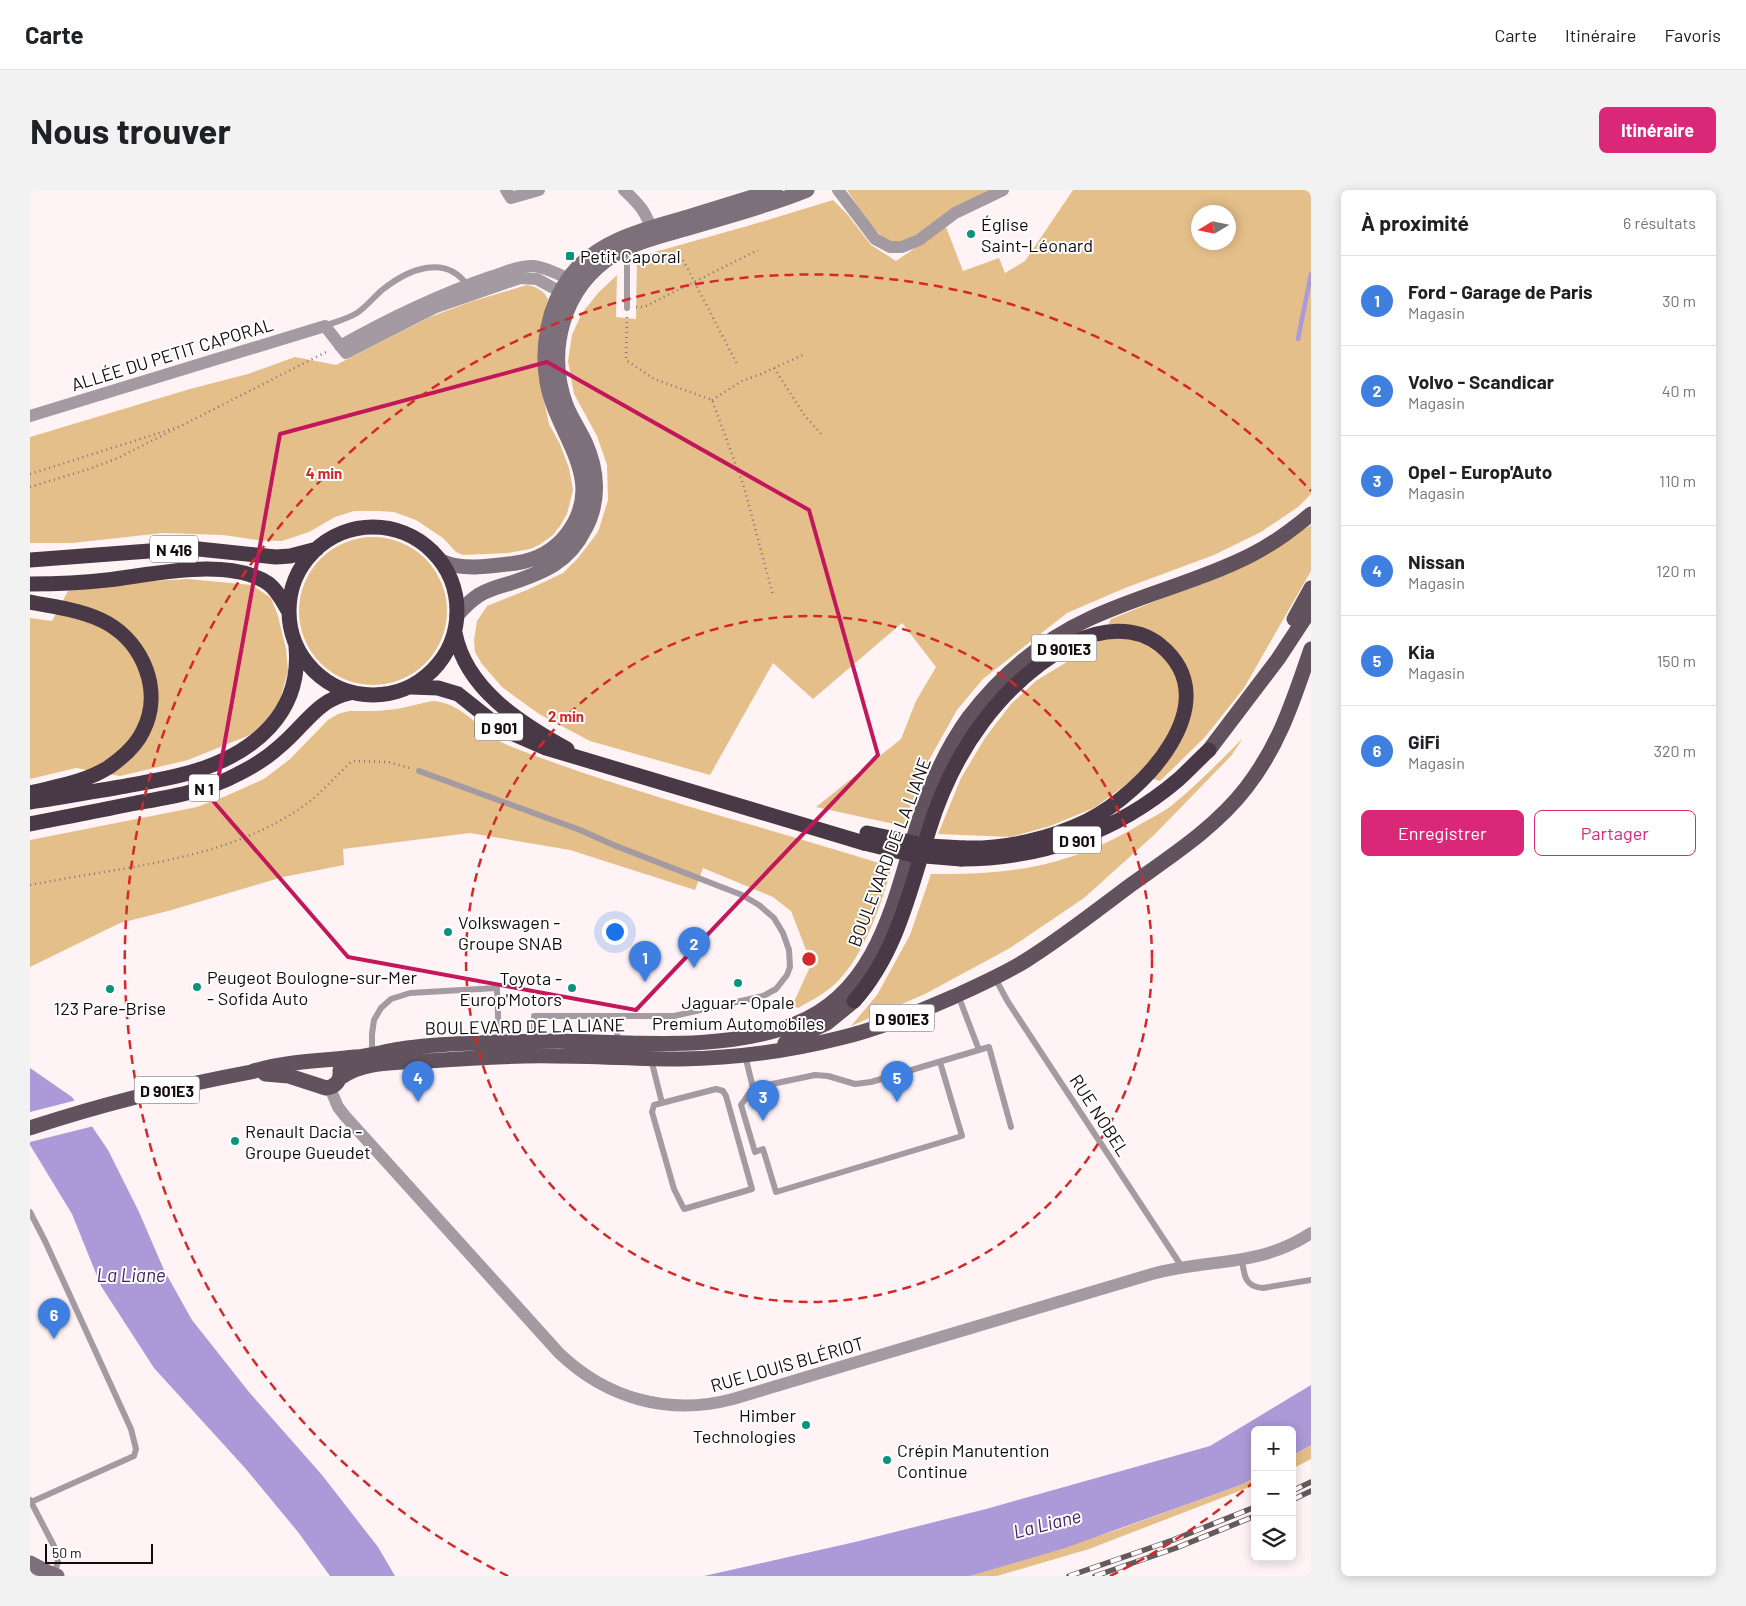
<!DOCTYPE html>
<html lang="fr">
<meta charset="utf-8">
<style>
body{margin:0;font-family:Barlow,sans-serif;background:#f2f2f2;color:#202124}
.controls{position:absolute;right:15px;bottom:15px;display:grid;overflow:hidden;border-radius:8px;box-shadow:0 2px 12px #0003}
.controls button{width:45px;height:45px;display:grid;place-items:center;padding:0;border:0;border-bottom:1px solid #e0e0e0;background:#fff;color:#202124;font:25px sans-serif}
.compass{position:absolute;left:1161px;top:15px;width:45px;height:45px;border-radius:50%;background:#fff;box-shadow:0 2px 12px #0003;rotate:260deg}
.scale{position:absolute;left:15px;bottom:12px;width:108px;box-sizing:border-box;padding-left:5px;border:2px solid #140b0d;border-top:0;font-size:14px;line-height:18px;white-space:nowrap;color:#140b0d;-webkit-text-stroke:4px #fff;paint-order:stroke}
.you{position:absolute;left:584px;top:741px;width:18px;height:18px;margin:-12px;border:4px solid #fff;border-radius:50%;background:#1a73e8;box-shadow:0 0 0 8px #1a73e833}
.badge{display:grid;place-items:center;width:32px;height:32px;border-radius:50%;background:#db2777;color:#fff;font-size:16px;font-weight:700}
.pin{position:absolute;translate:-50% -41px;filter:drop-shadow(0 1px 2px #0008)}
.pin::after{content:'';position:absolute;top:26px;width:18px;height:15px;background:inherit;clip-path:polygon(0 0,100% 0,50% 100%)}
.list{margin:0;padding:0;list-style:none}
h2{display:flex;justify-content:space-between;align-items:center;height:65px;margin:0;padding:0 20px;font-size:21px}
h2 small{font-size:16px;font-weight:400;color:#757577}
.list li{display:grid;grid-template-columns:32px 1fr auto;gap:15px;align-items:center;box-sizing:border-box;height:90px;padding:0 20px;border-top:1px solid #e0e0e0}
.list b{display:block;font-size:19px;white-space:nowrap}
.list p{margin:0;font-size:16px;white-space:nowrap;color:#757577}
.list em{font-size:16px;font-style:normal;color:#757577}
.actions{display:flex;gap:10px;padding:15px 20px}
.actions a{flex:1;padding:11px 0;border:1px solid #db2777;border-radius:8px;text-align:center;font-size:18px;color:#db2777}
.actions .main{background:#db2777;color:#fff}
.icon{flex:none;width:28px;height:28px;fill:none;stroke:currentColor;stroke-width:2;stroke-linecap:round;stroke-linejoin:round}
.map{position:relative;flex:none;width:1281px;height:1386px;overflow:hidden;border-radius:8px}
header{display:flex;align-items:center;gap:30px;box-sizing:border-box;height:70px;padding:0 25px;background:#fff;border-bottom:1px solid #e0e0e0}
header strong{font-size:24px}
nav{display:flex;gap:28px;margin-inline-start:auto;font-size:18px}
.intro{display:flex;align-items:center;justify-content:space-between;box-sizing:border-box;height:120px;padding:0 30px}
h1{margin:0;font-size:35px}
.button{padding:12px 22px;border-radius:8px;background:#db2777;color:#fff;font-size:18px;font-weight:700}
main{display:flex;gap:30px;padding:0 30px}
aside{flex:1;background:#fff;border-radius:8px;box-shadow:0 2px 12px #0003}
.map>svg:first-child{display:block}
</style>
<header>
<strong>Carte</strong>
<nav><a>Carte</a><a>Itinéraire</a><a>Favoris</a></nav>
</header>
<div class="intro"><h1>Nous trouver</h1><a class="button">Itinéraire</a></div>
<main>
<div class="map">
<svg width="1281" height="1386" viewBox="0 0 1281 1386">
<rect width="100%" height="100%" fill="#fff3f5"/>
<path fill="#e5bf8a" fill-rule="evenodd" d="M817,0H960L885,48L870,54L856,51L838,32Z
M1043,0H1281V304L1268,317L1231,342L1184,365L1095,398L1037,423L953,489L927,520L894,579L873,636L786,617L871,549L886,511L906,477L872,433L783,509L743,473L680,585L560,551L509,524L472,497L452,474L445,462L444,450L447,431L457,416L497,400L533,383L548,368L568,342L578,310L577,275L567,246L544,204L538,171L542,145L552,123L569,102L587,85L586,127L606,129L607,67L721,35L803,10L817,24L841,55L866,71L916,37L933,81L969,68L975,83L995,71ZM1168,22H1198V52H1168Z
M497,95C507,97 513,100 518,109L508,155L512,202L519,234L530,254L539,278L543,300L537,324L530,336L523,345L509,355L500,359L478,363L433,365L426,362L413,348L386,330L364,322L349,321H324L305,327L279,342L252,351L228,350L193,345L133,343L42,353H0V247L160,199L218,184L265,167L306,175L400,127L440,112Z
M1281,335V381L1214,498L1175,547L1130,591L1109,585L1064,618L1020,636L981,647L908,644L931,588L955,548L981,514L1007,490L1067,454L1081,429L1215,375Z
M269 421a74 74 0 1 1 148 0a74 74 0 1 1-148 0Z
M158,389L222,395L241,408L248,426L256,459L258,481L249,513L227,542L158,570L90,586L46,578L0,589V428L22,431L38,401L104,392Z
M402,511C435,512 452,546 482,557C606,605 735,637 862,677C851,714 835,764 807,792C796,803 782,810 768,818L762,816L779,779L778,765L761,721L743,707L673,678L665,700L540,660L440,643L313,659L314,675L253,687L138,721L90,733L0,777V650L167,617L196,606L234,589L260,569L298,530L308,524L319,521H347L367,519Z
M1213,548L1201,566L1124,645L1054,708L980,758L895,804L821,836L847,805L880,745L901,684C980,685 1039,677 1109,635C1119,629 1132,623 1141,616C1167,595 1190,571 1213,548Z
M1281,1255V1269L1262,1279V1266Z
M1225,1287V1295L1059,1359L967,1386H940L1084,1341L1213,1294Z"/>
<path fill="#ac99d8" d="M0,878L42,907L78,960L109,1022L134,1080L162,1130L219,1202L292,1285L348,1357L365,1386H300L268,1342L215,1278L124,1178L71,1096L42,1024L0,955Z
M1281,1195V1255L1262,1266V1240H1225V1287L1213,1294L1169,1310L1035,1358L940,1386H674L825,1352L956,1319L1180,1256Z"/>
<path fill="#fff3f5" d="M47,910L64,936L0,952V922Z"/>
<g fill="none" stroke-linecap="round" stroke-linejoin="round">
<path stroke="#ac99d8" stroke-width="4.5" d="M1268,149L1281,84"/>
<path stroke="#817779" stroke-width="2.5" stroke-dasharray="1 4" stroke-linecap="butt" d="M653,70L707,174
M606,117H614L728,60
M597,127L596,170L624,189L682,210L714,297L743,405
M744,178L775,226L793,246
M682,210L712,191L731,184L775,164
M0,284L148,237
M0,297L59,279L88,268L298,161
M0,695C94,676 200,671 279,612C294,600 306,586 320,573L324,571L358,572L380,578"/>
<path stroke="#a49ba2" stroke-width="6" d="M597,59V118
M295,136C305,132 317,129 327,123C336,117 344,107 352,100C377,80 415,63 437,95
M389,581L550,640L586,656L712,705L729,715L744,728L753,743L759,760L760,777L757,785L746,799L733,806L644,826H504V851
M965,788L978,812L1152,1077
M928,805L949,860
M587,853L588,827
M342,864V844L344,830L351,818L361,809L380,803L467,798L469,853
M715,865L723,898
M621,869L632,913
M910,872L932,946L746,1002L733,959L725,962L711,915L723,898L785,885L798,886L825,894L841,892L959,857L981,937
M686,899L693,901L696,906L722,999L654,1019L644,999L622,922L624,915Z
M0,1022L15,1051L101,1239L106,1259L104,1266L1,1312
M1212,1070C1214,1085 1215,1097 1233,1098L1281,1090
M0,1310L25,1358L28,1372L24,1384"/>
<path stroke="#a49ba2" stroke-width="12" d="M476,0L481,8L509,0
M594,0C612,17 616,22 624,46
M808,0L845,49L860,57H872L889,50L925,23L973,0
M310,156C360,128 405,106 460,87C474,83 489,75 504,76C519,78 534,87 547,93
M0,226L295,136L316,163L406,117L490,88L507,89L538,106
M300,898L308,917L315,926L529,1163C577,1209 639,1226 703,1209L1122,1084C1179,1068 1228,1078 1281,1043
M4,1386V1376"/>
<path stroke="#7d707a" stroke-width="15" d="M411,371C432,381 463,376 486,373C507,370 524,361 537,344C579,289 526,246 517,192C511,157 518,117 539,88C566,50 616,39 658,27C687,18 716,9 745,0
M427,425C434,417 440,411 449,405C459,399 470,396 481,393C514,382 539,372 555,339C570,312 568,280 555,252C549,239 541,228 536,215C516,160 533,97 584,65C605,52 631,46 655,39C695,27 738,16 777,0
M0,1373L17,1382L27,1386"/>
<path stroke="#61525e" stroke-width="15" d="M1264,429L1281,398
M1179,560L1248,469L1281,419
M755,853L797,833L824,811
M235,884L259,886L296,898C306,897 311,890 310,880
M310,888C334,870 370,873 398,871C440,868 482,865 524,866C566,866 609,869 651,869C702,868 759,861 810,848C848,839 886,823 923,807C947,796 972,785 995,771C1032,748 1067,720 1102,694C1141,666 1186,637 1216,598C1250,554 1263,511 1281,459
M0,938C72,914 146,896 221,882C254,871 291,871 325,867C341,866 355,861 371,859C395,855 419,854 443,853C472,852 500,851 529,851C605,852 693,862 765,834C857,799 867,689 896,609C907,580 921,552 939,527C971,485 1013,450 1061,428C1113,404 1170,391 1221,365C1243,354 1262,340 1281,324"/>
<path stroke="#493846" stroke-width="15" d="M259 421a84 84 0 1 1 168 0a84 84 0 1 1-168 0Z
M0,370L159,358L246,367L260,366L287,359
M0,394C26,394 51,393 77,390C122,385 199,366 239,394C248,401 253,412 259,422
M0,412C25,417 54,420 77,433C114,454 133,502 113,541C106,556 92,568 79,577C56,592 27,596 0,603
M425,443C436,499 490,533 537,559
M381,497L408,498L428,504L472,539L516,558L834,653
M0,612C30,608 60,602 90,597C115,592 140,589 165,581C223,563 272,524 266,457
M0,634C34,627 68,621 101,614C138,607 175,602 208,584C222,577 237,568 249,557C275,536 286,510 320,503
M931,669C1012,669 1087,642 1149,589C1159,580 1169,569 1179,560
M824,811C867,763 880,700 899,640C923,562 970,493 1043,453C1070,439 1105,435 1130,455C1200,512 1113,603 1057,631C1020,649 976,659 934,658"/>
<g stroke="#645a5c" stroke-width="5.5">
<path id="rail" d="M1262,1301L1281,1292
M1262,1310L1281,1301
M1039,1386L1143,1350L1225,1317
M1065,1386L1146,1358L1225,1326"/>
</g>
<use href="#rail" stroke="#fff" stroke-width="4" stroke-dasharray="11" stroke-linecap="butt"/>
<path stroke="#493846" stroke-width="15" d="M837,643L899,656L934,658
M834,653L883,665L931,669"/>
</g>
<path fill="none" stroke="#c2185b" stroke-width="4" stroke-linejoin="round" d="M517,172L779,320L848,565L606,820L318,767L184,612L250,244Z"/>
<g fill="none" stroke="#d62828" stroke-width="2.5" stroke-dasharray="9 6">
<circle cx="779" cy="769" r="343"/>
<path d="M1225 1291A686 686 0 0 1 1080 1386M478 1386A686 686 0 1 1 1281 301"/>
</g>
<g fill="#0b937e" stroke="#fff" stroke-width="2">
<circle cx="941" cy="44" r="5"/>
<rect x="535" y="61" width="10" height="10" rx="2.5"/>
<circle cx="418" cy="742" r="5"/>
<circle cx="708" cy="793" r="5"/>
<circle cx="167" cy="797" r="5"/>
<circle cx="542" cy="798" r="5"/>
<circle cx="80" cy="799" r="5"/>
<circle cx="205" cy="951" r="5"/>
<circle cx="776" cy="1235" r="5"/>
<circle cx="857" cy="1270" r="5"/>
</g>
<g text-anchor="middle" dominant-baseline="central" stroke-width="4" stroke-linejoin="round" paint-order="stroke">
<g fill="#fff" stroke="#5a5456" stroke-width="1">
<rect x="120" y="345.5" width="48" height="27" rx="4"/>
<rect x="1001.5" y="444.5" width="65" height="27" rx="4"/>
<rect x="445" y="523.5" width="48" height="27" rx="4"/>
<rect x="159" y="584.5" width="30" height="27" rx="4"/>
<rect x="1023" y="636.5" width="48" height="27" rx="4"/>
<rect x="839.5" y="814.5" width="65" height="27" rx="4"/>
<rect x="104.5" y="886.5" width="65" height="27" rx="4"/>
</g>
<g font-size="16" font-weight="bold" fill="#140b0d">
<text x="144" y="359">N 416</text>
<text x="1034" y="458">D 901E3</text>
<text x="469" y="537">D 901</text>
<text x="174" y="598">N 1</text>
<text x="1047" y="650">D 901</text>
<text x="872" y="828">D 901E3</text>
<text x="137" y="900">D 901E3</text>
</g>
<g font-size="18" fill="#140b0d" stroke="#fff" text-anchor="start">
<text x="951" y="34">Église<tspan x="951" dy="21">Saint-Léonard</tspan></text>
<text x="550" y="66">Petit Caporal</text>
<text x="428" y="732">Volkswagen -<tspan x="428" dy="21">Groupe SNAB</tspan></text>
<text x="177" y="787">Peugeot Boulogne-sur-Mer<tspan x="177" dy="21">- Sofida Auto</tspan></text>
<text x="532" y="788" text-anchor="end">Toyota -<tspan x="532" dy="21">Europ'Motors</tspan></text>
<text x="708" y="812" text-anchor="middle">Jaguar - Opale<tspan x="708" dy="21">Premium Automobiles</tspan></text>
<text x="80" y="818" text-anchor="middle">123 Pare-Brise</text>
<text x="215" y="941">Renault Dacia -<tspan x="215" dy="21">Groupe Gueudet</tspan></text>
<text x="766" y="1225" text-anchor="end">Himber<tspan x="766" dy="21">Technologies</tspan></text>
<text x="867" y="1260">Crépin Manutention<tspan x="867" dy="21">Continue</tspan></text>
</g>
<g font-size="18" fill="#140b0d" stroke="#fff">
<text transform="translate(142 164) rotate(-17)">ALLÉE DU PETIT CAPORAL</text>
<text transform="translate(859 662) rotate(-69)">BOULEVARD DE LA LIANE</text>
<text transform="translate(495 836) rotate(-1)">BOULEVARD DE LA LIANE</text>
<text transform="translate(1070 925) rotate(57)">RUE NOBEL</text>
<text transform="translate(757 1174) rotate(-16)">RUE LOUIS BLÉRIOT</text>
</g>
<g font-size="19" font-style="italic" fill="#40226c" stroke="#fff">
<text x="101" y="1084">La Liane</text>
<text transform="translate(1017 1333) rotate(-14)">La Liane</text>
</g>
</g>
<circle cx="779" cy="769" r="8" fill="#d62828" stroke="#fff" stroke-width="2.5"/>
<g font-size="15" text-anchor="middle" font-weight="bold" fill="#d62828" stroke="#fff" stroke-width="4" stroke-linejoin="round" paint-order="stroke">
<text x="294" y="289">4 min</text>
<text x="536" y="532">2 min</text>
</g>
</svg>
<div class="controls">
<button>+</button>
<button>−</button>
<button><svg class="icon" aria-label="layers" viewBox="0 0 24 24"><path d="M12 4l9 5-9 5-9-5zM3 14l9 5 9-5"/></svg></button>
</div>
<svg class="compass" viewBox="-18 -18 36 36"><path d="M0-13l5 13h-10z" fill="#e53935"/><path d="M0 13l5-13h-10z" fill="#757577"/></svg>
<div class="scale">50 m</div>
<div class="you"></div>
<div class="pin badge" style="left:615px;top:792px;background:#3f7fe0">1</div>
<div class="pin badge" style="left:664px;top:778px;background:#3f7fe0">2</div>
<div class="pin badge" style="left:733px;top:931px;background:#3f7fe0">3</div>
<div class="pin badge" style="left:388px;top:912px;background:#3f7fe0">4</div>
<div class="pin badge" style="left:867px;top:912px;background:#3f7fe0">5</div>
<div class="pin badge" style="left:24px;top:1149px;background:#3f7fe0">6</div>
</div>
<aside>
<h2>À proximité<small>6 résultats</small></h2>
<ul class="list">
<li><span class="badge" style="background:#3f7fe0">1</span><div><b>Ford - Garage de Paris</b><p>Magasin</p></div><em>30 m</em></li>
<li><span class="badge" style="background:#3f7fe0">2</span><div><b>Volvo - Scandicar</b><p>Magasin</p></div><em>40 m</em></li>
<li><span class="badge" style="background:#3f7fe0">3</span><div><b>Opel - Europ'Auto</b><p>Magasin</p></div><em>110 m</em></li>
<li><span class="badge" style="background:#3f7fe0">4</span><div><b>Nissan</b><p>Magasin</p></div><em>120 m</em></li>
<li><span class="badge" style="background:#3f7fe0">5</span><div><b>Kia</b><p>Magasin</p></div><em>150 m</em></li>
<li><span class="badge" style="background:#3f7fe0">6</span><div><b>GiFi</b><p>Magasin</p></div><em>320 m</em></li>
</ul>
<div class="actions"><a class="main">Enregistrer</a><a>Partager</a></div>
</aside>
</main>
